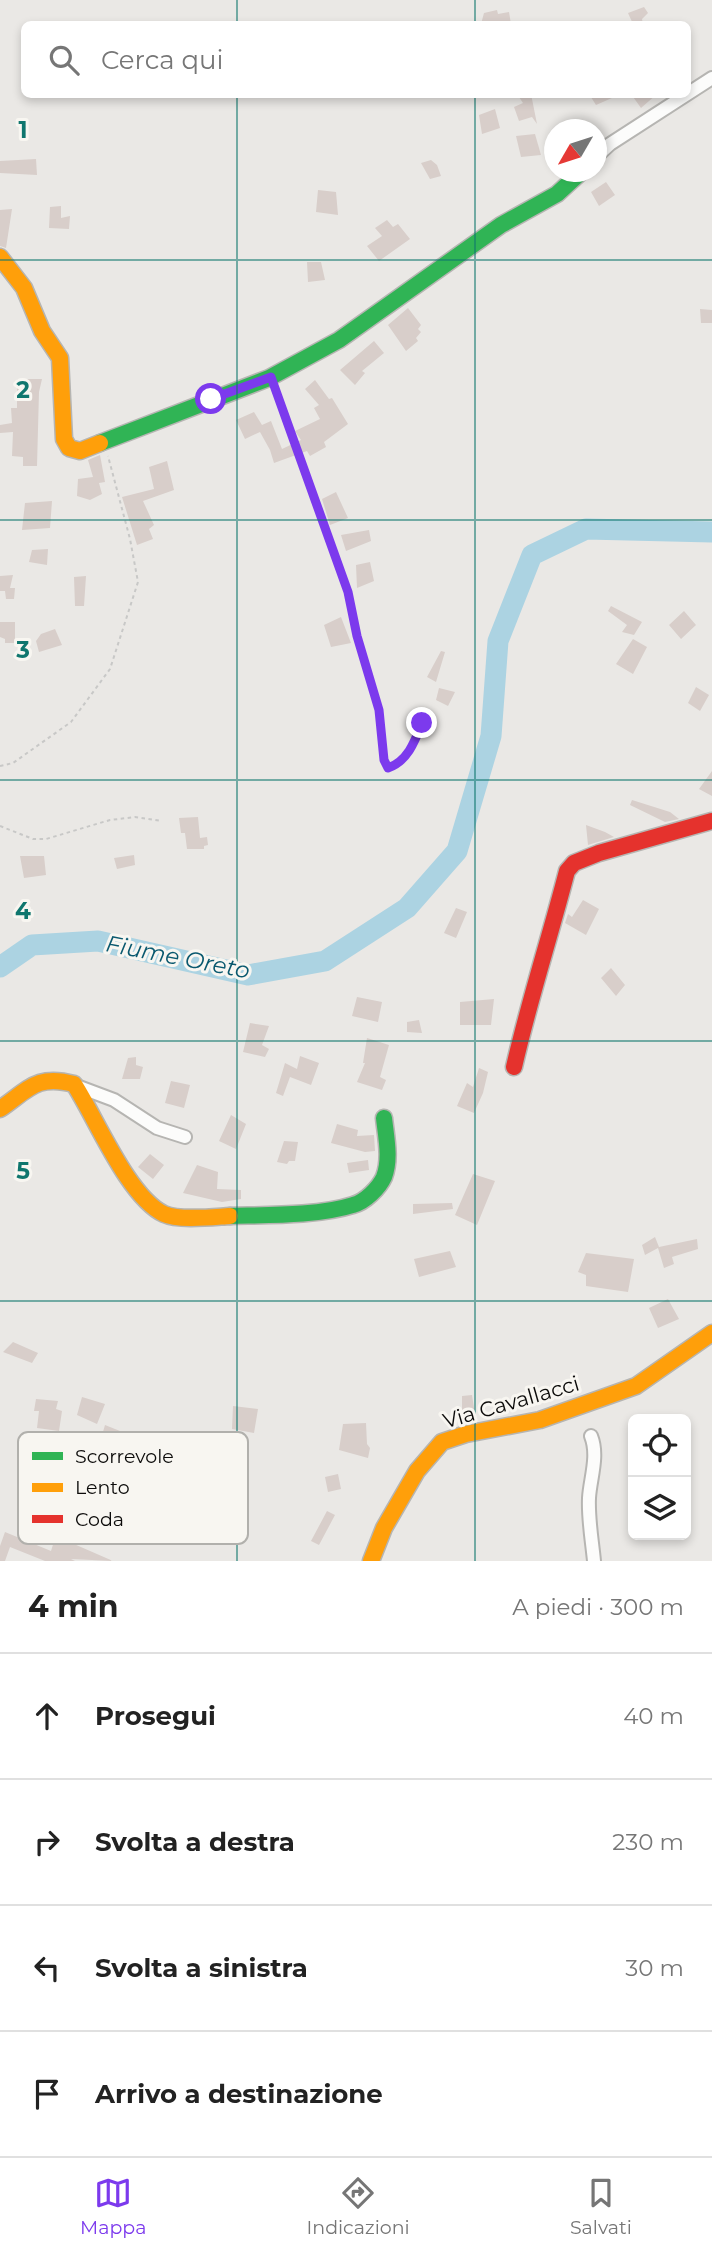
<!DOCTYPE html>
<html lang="it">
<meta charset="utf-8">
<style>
body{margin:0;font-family:Montserrat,sans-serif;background:#f6f6f6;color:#222}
.controls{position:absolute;right:21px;bottom:21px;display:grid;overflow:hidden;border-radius:10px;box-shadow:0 4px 10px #0003}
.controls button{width:63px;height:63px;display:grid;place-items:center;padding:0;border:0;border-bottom:2px solid #e0e0e0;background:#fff;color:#222;font:35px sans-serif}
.compass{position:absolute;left:544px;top:119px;width:63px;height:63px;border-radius:50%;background:#fff;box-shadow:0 4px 10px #0003;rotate:231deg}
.stop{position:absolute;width:21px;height:21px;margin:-16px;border:5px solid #7c3aed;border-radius:50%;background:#fff}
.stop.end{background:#7c3aed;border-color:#fff;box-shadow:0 2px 7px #0008}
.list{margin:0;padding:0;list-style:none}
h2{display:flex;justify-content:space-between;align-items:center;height:91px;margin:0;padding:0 28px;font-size:30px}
h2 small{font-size:23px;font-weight:400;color:#767676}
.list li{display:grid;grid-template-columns:46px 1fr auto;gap:21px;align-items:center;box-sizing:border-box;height:126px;padding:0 28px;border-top:2px solid #e0e0e0}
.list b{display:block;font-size:26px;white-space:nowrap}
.list em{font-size:23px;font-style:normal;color:#767676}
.icon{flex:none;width:38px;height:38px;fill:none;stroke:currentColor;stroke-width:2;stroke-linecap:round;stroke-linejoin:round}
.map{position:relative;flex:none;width:712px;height:1561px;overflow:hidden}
.search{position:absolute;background:#fff;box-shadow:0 4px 10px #0003;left:21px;right:21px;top:21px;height:77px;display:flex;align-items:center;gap:18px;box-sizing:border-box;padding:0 24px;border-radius:10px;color:#767676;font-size:26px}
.sheet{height:595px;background:#fff}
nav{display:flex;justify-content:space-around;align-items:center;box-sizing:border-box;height:98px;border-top:2px solid #e0e0e0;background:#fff;font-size:19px;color:#767676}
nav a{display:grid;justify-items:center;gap:4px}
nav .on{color:#7c3aed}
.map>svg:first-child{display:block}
</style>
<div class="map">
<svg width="712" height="1561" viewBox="0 0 712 1561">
<rect width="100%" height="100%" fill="#eae8e5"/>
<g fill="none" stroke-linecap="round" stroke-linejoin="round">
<path stroke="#acd3e2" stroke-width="21" d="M0,967L32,945L98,941L248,975L325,961L407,908L457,851L491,736L498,641L532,555L586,529L712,532"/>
</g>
<path fill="#d8ceca" d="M644,7L648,13L642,19L643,24H633L628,13Z
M497,10L498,14L509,12L511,24H481L484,13Z
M517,94H531L537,124L532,117L519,121L514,107L523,103Z
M589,94H621L596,105Z
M631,94H657L641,108Z
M495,109L500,128L482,134L479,115Z
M535,134L541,155L521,157L516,136Z
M36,159L37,175L0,173V161Z
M431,160L437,165L441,176L430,179L421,163Z
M606,182L615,195L599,206L591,192Z
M318,190L336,192L338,215L316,212Z
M61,206V218L70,216L69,229L49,228L50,207Z
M12,209L6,248L0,246V210Z
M387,220L393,227L398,224L410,239L379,261L367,246L382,236L375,228Z
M307,262H321L325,280L308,282Z
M408,308L421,325L418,329L421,332L416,338L418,341L406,351L388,325Z
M700,309L712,310V323H701Z
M374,341L384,353L362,371L365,373L355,385L340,370Z
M17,379H42L39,392L37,466H23V457L12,456L13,432L0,433V425L12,423L11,408H17Z
M315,380L329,399L332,398L348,424L324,442L326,447L310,456L307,451L274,463L270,450L260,432L245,439L236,420L254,412L262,425L271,421L282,449L301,440L295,431L320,419L314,408L319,405L305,389Z
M100,455L105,482L99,483L102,494L90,500L77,496L78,479L93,477L88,460Z
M167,461L174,490L143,501L154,525L149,529L153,539L137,545L122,497L154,489L149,467Z
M336,492L348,518L330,525L322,499Z
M52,501L50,528L22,530L25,503Z
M369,530L371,541L346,551L341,535Z
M48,549L47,565L29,562L32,550Z
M370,562L374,581L357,588L356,565Z
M13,575L10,588H15L14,599H6L5,591H0V576Z
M86,576L84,606H75L74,577Z
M611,606L642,622L634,635L622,632L627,625L608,611Z
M684,611L696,625L681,639L669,625Z
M341,617L351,643L331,647L324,625Z
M0,622H15V643H5V639L0,637Z
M55,629L62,645L39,652L36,641L41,634Z
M633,639L647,647L633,674L616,664Z
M441,651L445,652L436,682L427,677Z
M696,687L709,695L700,711L688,703Z
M439,688L455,692L448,706L436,700Z
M712,771V796L699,789Z
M632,800L670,812L679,819L665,822L630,805Z
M198,817L200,838L207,837L208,845L204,846V849H187L185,833H181L179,818Z
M586,825L605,832L614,837L588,845Z
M134,855L135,865L117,869L114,858Z
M20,856H44L46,875L24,878Z
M583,900L599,909L586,935L565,923L568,914L572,917Z
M456,908L467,912L456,938L444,933Z
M611,968L625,985L616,996L601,978Z
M357,997L382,1002L378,1022L352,1016Z
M494,999L491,1025H460V1002Z
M419,1020L422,1033L407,1032V1022Z
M250,1023L269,1026L262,1045L269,1049L265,1057L243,1052Z
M367,1038L389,1045L380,1077L386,1080L382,1090L357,1082L365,1063H363Z
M300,1056L319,1063L311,1085L290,1077L283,1096L276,1093L285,1063L297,1069Z
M136,1057V1065L143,1067L140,1079H122L128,1058Z
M479,1068L488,1072L483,1093L474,1113L457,1106L467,1083L473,1087Z
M171,1081L190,1085L184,1108L165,1103Z
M231,1115L246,1124L236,1149L219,1141Z
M337,1124L358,1130L357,1136L374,1135L375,1151L365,1152L331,1143Z
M284,1141L298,1142L295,1161H289L287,1164L277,1162Z
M150,1154L164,1165L153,1179L138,1167Z
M368,1160L369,1170L349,1173L347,1163Z
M197,1165L218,1172L217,1189L241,1190V1199L222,1202L183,1193Z
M473,1174L495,1181L477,1225L455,1215Z
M452,1203L453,1209L413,1214V1204Z
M655,1237L659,1247L697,1239L698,1249L672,1257L674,1264L664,1268L658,1248L645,1255L642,1245Z
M450,1251L456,1267L419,1277L414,1259Z
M586,1253L634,1259L628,1292L586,1286V1275L578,1272Z
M668,1299L679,1319L658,1328L649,1308Z
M13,1342L38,1353L32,1363L3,1352Z
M472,1395L475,1414L462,1415V1396Z
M82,1397L105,1404L97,1424L77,1415Z
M36,1399L58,1401L56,1409L62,1411L59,1431L37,1428L39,1411H34Z
M233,1406L258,1409L254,1433L232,1429Z
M366,1423L367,1444L370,1448L368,1458L339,1450L343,1424Z
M105,1425L120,1431L131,1442L120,1455L123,1457L117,1471L111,1467L106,1473L102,1471L114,1447L100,1442Z
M27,1474L65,1490L59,1506L17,1493Z
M338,1474L341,1489L328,1492L325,1477Z
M327,1511L335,1515L319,1545L311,1541Z
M63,1513L83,1519L74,1544L113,1561L71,1559L75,1561H45L10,1547L5,1561H0V1546L5,1532L51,1551Z"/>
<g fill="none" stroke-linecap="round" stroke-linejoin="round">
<g stroke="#b6b5b2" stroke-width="16">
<path id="street" d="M596,157L610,144L712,78
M74,1085L114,1100L157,1128L185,1137
M591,1436C599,1456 590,1479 589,1498C588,1519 592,1540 594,1561"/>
</g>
<g stroke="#b6b5b2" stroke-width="19">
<path id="fast" d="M100,443L269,378L339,340L501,225L557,194L581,172
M230,1216C266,1215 319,1216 353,1205C365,1202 379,1188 384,1177C391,1159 386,1137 384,1118"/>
</g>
<g stroke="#b6b5b2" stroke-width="19">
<path id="slow" d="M0,257L24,288L42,331L60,358L64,439L69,448L80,451L100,443
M0,1109C29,1089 37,1074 74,1084C96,1118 128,1197 164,1214C179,1221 213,1217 230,1216
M371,1561L384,1528L417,1471L442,1442L466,1434L540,1420L636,1386L712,1333"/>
</g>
<g stroke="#b6b5b2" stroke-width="19">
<path id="jam" d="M514,1067C529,1001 550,937 567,871L574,863L599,853L712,821"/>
</g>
<path stroke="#c8c8c7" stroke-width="2" stroke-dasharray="3.5 3.5" stroke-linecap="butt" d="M275,392L312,496L335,551L348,592L357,636L379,711L384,760L388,768C408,761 415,741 422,723
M0,766L13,763L71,722L110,669L138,582L130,539L108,456
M0,826L33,839H46L110,820L135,817L162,821"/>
<use href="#street" stroke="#fcfcfb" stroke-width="12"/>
<use href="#fast" stroke="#30b455" stroke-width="16"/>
<use href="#slow" stroke="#ff9f0a" stroke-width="16"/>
<use href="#jam" stroke="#e5322d" stroke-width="16"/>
</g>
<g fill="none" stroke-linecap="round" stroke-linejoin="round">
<path stroke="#7c3aed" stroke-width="9" d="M211,399L271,377L348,592L357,636L379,710L384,760L388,768C408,761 415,741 422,723"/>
</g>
<path fill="none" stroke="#0f766e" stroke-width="2" stroke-opacity="0.55" d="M237,0V24M475,0V24M237,94V1561M475,94V1561M0,260H712M0,520H712M0,780H712M0,1041H712M0,1301H712"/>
<g text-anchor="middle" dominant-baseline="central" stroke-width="6" stroke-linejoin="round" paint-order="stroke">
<g font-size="21" fill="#0c0b0a" stroke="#f8f6f1">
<text transform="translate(511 1402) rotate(-16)">Via Cavallacci</text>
</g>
<g font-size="23" font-style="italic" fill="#0a596f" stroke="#f8f6f1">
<text transform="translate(178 957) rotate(11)">Fiume Oreto</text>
</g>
</g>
<rect x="18" y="1432" width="230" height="112" rx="10" fill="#f8f6f1" stroke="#b1b0ac" stroke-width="2"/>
<rect x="32" y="1452" width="31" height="8" fill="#30b455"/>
<rect x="32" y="1483" width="31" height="9" fill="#ff9f0a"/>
<rect x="32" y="1515" width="31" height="8" fill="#e5322d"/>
<g font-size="19" fill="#0c0b0a">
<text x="75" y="1463">Scorrevole</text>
<text x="75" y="1494">Lento</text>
<text x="75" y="1526">Coda</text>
</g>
<g font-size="23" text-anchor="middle" font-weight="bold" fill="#0f766e" stroke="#f8f6f1" stroke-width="6" stroke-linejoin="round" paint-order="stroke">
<text x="23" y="138">1</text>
<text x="23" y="398">2</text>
<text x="23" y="658">3</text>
<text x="23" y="919">4</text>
<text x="23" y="1179">5</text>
</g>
</svg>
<div class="controls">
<button><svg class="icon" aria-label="locate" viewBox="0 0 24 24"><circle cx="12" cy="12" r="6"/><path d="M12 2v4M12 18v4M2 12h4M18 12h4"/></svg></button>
<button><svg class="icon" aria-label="layers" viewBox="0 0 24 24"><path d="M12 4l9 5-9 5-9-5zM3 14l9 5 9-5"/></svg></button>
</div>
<svg class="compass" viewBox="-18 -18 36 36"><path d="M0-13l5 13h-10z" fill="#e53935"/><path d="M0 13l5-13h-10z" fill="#767676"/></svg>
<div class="stop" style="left:211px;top:399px"></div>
<div class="stop end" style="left:422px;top:723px"></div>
<div class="search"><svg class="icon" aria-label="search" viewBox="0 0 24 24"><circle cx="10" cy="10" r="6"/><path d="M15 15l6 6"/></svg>Cerca qui</div>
</div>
<section class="sheet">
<h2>4 min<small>A piedi · 300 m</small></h2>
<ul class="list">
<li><svg class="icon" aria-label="ahead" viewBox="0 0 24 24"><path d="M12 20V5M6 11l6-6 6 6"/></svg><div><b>Prosegui</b></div><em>40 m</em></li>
<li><svg class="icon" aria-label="right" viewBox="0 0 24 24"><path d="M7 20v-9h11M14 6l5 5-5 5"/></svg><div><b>Svolta a destra</b></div><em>230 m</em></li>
<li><svg class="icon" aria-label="left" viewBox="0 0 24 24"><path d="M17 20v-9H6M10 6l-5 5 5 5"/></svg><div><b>Svolta a sinistra</b></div><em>30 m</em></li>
<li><svg class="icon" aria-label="arrive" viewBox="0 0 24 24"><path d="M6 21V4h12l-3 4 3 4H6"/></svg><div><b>Arrivo a destinazione</b></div></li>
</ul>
</section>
<nav>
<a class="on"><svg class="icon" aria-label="map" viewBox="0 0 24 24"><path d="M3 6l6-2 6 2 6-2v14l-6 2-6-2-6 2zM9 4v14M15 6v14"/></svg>Mappa</a>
<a><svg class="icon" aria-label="directions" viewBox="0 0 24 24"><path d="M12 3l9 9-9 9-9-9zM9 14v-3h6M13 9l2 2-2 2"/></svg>Indicazioni</a>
<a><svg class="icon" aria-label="saved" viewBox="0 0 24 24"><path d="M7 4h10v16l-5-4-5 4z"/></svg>Salvati</a>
</nav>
